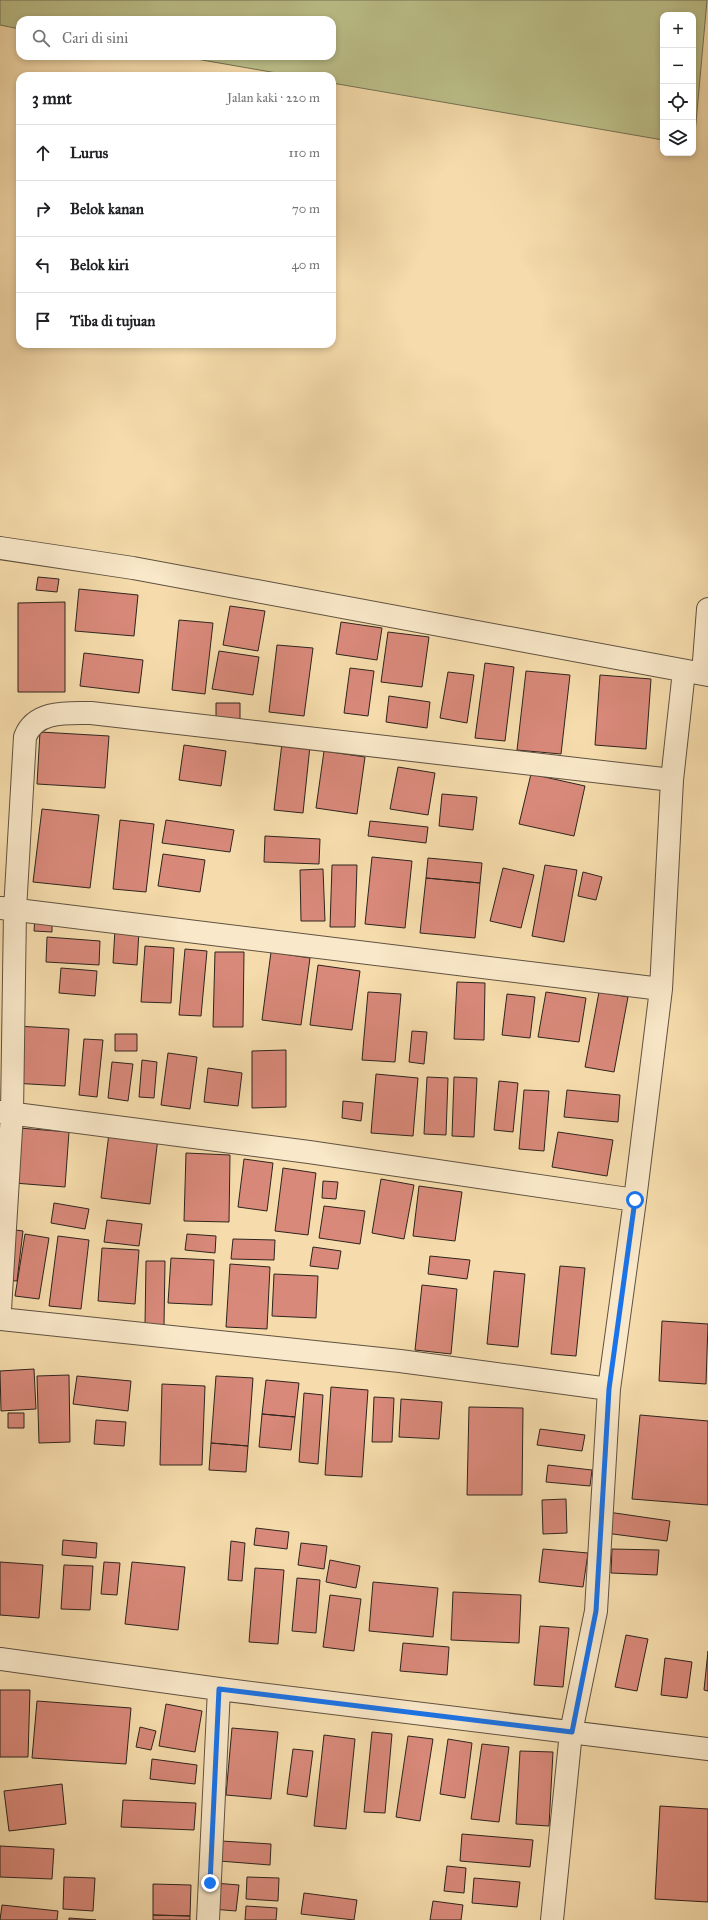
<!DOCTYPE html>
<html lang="id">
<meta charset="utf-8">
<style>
body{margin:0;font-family:"IM FELL Great Primer",serif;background:#f2f2f2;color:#202124}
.controls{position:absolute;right:12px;top:12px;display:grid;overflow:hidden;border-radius:8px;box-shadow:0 2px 6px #0003}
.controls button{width:36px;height:36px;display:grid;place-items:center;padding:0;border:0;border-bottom:1px solid #e0e0e0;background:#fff;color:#202124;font:20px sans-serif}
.stop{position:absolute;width:12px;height:12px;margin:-9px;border:3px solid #1a73e8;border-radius:50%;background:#fff}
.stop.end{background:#1a73e8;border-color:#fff;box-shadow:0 1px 4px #0008}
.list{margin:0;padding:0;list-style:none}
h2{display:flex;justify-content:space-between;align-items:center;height:52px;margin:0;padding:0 16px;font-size:17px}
h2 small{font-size:13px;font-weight:400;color:#757577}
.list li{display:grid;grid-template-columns:26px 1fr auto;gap:12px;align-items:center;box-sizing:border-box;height:56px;padding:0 16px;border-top:1px solid #e0e0e0}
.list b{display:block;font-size:15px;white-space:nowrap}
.list em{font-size:13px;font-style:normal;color:#757577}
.icon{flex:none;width:22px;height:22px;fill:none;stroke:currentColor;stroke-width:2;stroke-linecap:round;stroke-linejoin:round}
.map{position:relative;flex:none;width:708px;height:1920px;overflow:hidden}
.search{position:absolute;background:#fff;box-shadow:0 2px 6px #0003;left:16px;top:16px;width:320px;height:44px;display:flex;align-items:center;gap:10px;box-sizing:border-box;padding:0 14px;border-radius:12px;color:#757577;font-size:15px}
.panel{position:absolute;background:#fff;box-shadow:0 2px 6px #0003;left:16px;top:72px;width:320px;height:276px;border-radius:12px}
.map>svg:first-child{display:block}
</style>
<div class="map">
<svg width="708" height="1920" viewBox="0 0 708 1920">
<rect width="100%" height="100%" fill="#f6dcac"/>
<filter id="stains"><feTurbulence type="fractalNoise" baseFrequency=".005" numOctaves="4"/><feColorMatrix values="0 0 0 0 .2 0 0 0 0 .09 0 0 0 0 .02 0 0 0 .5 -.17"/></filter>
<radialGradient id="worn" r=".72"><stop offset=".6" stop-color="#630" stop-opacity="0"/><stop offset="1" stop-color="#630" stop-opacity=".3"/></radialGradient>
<path fill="#bcc08a" stroke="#757254" d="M0,0H707L694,145H693V15H663V140L332,83V76H294L179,56H332V20H20V29L0,25Z"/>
<path fill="#d9897a" stroke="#2e241d" d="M38,577L59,579L57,592L36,590Z
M79,589L138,595L134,636L75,631Z
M65,602V692H18V603Z
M230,606L265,611L258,651L223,645Z
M179,620L213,623L205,694L172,690Z
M341,622L382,628L377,660L336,654Z
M388,632L429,637L422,687L381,682Z
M277,645L313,648L304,716L269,712Z
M219,651L259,657L253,695L212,689Z
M84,653L143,660L139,693L80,686Z
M485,663L514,667L505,741L475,738Z
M350,668L374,671L368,716L344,713Z
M526,671L570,675L561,754L517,750Z
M448,672L474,675L467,723L440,718Z
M600,675L651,679L646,749L595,745Z
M389,696L430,702L427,728L386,722Z
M216,703H240V725H216Z
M40,732L109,736L105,788L37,784Z
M282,743L310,746L303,813L274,810Z
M184,745L226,751L221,786L179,780Z
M324,751L365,757L357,814L316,808Z
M398,767L435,773L428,815L390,809Z
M531,774L585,786L574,836L519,824Z
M442,794L477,797L473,830L439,826Z
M42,809L99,815L90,888L33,882Z
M120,820L154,824L146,892L113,889Z
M166,820L234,830L230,852L162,843Z
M370,821L428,827L426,843L368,836Z
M265,836L320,839L319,864L264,862Z
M163,854L205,860L200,892L158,886Z
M372,857L412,861L405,928L365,924Z
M428,858L482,863L480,883L426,878Z
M332,865H357L355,927H330Z
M545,865L577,870L564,942L532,936Z
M503,868L534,875L521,928L490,921Z
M323,869L325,921H301L300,870Z
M583,872L602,877L596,900L578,896Z
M426,878L480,883L475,938L420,933Z
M35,917L52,918V932L34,931Z
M115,929L139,931L137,965L113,963Z
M47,937L100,941L99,965L46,962Z
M145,946L174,948L171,1003L141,1002Z
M185,949L207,951L201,1016L179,1015Z
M215,952H244L243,1027H213Z
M271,952L310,958L301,1025L262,1020Z
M318,965L360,971L352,1030L310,1025Z
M61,968L97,971L95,996L59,993Z
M457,982L485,983L484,1040L454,1039Z
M368,992L401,994L395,1062L362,1060Z
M546,992L586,998L579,1042L538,1037Z
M599,992L628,997L614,1072L585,1067Z
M507,994L535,997L530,1038L502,1035Z
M16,1026L69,1029L65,1086L12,1083Z
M412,1031L427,1032L424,1064L409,1062Z
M115,1034H137V1051H115Z
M84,1039L103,1040L97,1097L79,1095Z
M286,1050V1107L252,1108V1051Z
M168,1053L197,1057L190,1109L161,1105Z
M142,1060L157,1062L154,1098L139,1097Z
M112,1062L133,1064L128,1101L108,1098Z
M208,1068L242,1073L238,1106L204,1102Z
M376,1074L418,1078L413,1136L371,1133Z
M427,1077L448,1078L446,1135L424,1134Z
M454,1077L477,1078L474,1137L452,1136Z
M499,1081L518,1083L513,1132L494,1130Z
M524,1090L549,1091L544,1151L519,1149Z
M567,1090L620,1095L618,1122L564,1117Z
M343,1101L363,1103L361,1121L342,1118Z
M19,1128L69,1132L65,1187L14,1183Z
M558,1132L613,1140L607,1176L552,1167Z
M109,1133L158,1138L150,1204L101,1198Z
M186,1153L230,1155L229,1222L184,1221Z
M244,1159L273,1163L267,1211L238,1207Z
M283,1168L316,1173L308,1235L275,1231Z
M381,1179L414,1185L404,1239L372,1233Z
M323,1181L338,1182L336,1199L322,1198Z
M419,1186L462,1192L455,1241L413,1236Z
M54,1203L89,1209L85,1229L51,1223Z
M324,1206L365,1211L360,1244L319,1238Z
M107,1220L142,1224L139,1246L104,1242Z
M8,1229L23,1231L17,1281L2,1280Z
M25,1234L49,1238L39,1299L15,1296Z
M187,1234L216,1236L215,1253L185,1250Z
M58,1236L89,1240L81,1309L49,1306Z
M233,1239L275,1240L274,1260L231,1259Z
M313,1247L341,1251L338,1269L310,1266Z
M102,1248L139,1250L135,1304L98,1301Z
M430,1256L470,1260L467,1279L428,1274Z
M171,1258L214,1260L212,1305L168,1303Z
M146,1261H165L164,1326L145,1325Z
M230,1264L270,1267L267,1329L226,1327Z
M560,1266L585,1268L576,1356L551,1354Z
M494,1271L525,1274L518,1347L487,1344Z
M274,1274L318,1276L316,1318L272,1316Z
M422,1285L457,1289L451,1354L415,1350Z
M662,1321L708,1324L706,1384L659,1381Z
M34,1369L36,1409L1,1411L0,1371Z
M69,1375L70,1442L39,1443L37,1376Z
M77,1376L131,1381L128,1411L73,1404Z
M216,1376L253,1378L248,1446L211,1443Z
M266,1380L299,1383L295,1417L262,1414Z
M162,1384L205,1386L202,1465H160Z
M331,1387L368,1390L362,1477L325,1475Z
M304,1393L323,1395L318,1464L299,1462Z
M374,1397L394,1398L392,1442H372Z
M401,1399L442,1402L439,1439L399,1437Z
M469,1407L523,1408L522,1495H467Z
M8,1413H24V1428H8Z
M262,1414L295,1417L291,1450L259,1447Z
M640,1415L708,1421V1505L632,1499Z
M96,1420L126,1422L124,1446L94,1444Z
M540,1429L585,1435L582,1451L537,1445Z
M211,1443L248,1446L246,1472L209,1470Z
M548,1465L592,1470L590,1486L546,1482Z
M566,1499L567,1533L543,1534L542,1500Z
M608,1512L670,1521L667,1541L605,1533Z
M256,1528L289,1532L287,1549L254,1545Z
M63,1540L97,1543L96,1558L62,1555Z
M231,1541L245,1543L242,1581L228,1580Z
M301,1543L327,1546L324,1569L298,1565Z
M543,1549L588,1553L583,1587L539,1582Z
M612,1549L659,1550L657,1575L611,1573Z
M330,1560L360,1566L356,1588L326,1582Z
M0,1562L43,1565L39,1618L0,1615Z
M104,1562L120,1563L117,1595L101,1594Z
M132,1562L185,1567L178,1630L125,1624Z
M64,1565L93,1566L90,1610L61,1609Z
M255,1568L284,1570L278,1644L249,1642Z
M297,1578L320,1580L316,1633L292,1631Z
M373,1582L438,1588L433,1637L369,1631Z
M453,1592L521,1595L519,1643L451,1640Z
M330,1595L361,1599L354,1651L323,1647Z
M540,1626L569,1628L563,1687L534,1685Z
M626,1635L648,1639L637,1691L615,1687Z
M403,1643L449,1647L447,1675L400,1671Z
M708,1651V1691L704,1690Z
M665,1658L692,1662L687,1698L661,1695Z
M0,1690H30L28,1757H0Z
M37,1701L131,1708L126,1764L32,1758Z
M166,1704L202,1711L195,1752L159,1746Z
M140,1727L156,1731L151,1750L136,1747Z
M232,1728L278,1732L271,1799L226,1795Z
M372,1732L392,1734L385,1813L364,1812Z
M324,1735L355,1739L346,1829L314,1826Z
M408,1736L433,1739L420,1821L396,1817Z
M448,1739L472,1743L465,1798L440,1794Z
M482,1744L509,1747L499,1822L471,1819Z
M293,1749L313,1751L307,1797L287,1794Z
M520,1751L553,1752L549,1826L516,1824Z
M152,1759L197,1765L195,1784L150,1779Z
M62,1784L66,1824L9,1831L4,1791Z
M123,1800L196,1803L194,1830L121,1827Z
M660,1806L708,1809V1902L655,1899Z
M462,1834L533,1840L530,1867L460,1861Z
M221,1841L271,1844L270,1865L219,1861Z
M0,1846L54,1849L52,1879L0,1877Z
M447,1866L466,1868L464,1893L444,1891Z
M64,1877L95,1878L93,1911L63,1909Z
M247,1877L279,1878L278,1901L246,1899Z
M474,1878L520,1882L517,1907L472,1903Z
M214,1883L239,1885L236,1911L212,1909Z
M153,1884L191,1885L190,1916L153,1915Z
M304,1893L357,1900L354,1920L301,1914Z
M433,1901L463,1905L461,1920H430Z
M2,1905L58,1911L57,1920H0Z
M246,1906L277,1908L276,1920H245Z
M153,1915L190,1916V1920H153Z
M69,1918L96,1920H69Z"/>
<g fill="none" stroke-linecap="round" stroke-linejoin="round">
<g stroke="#605241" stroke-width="24">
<path id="street" d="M0,548L133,568L708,675
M703,674L708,609
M1,908L661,989
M0,1112L309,1152L635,1200
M0,1310L12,1113L15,910L25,737C35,710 68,713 91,713L672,780
M0,1319L400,1361L609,1389L596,1611L571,1732L552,1920
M609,1389L635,1200L661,989L672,780L684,671
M0,1659L219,1689L708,1749
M208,1920L219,1689"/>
</g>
<use href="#street" stroke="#f9e8c9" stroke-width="22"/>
</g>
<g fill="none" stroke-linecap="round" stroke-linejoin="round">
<path stroke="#1a73e8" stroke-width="5" d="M210,1883L219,1689L572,1732L596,1611L609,1389L635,1200"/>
</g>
<rect width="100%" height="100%" filter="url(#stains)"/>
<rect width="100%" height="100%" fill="url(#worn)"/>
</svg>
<div class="controls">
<button>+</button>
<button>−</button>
<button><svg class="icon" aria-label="locate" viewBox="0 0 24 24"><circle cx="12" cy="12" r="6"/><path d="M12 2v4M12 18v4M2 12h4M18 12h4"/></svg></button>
<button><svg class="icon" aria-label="layers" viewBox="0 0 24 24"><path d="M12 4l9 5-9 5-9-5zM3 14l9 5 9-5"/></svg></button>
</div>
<div class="stop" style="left:635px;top:1200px"></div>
<div class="stop end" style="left:210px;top:1883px"></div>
<div class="search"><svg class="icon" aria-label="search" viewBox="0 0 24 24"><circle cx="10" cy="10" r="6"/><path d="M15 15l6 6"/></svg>Cari di sini</div>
<section class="panel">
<h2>3 mnt<small>Jalan kaki · 220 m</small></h2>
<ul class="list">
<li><svg class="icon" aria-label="ahead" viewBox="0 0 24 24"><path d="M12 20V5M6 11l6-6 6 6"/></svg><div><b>Lurus</b></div><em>110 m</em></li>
<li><svg class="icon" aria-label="right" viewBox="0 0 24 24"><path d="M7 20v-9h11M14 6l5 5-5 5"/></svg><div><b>Belok kanan</b></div><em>70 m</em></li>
<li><svg class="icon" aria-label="left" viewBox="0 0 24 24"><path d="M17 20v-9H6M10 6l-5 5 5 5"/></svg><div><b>Belok kiri</b></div><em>40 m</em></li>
<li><svg class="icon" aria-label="arrive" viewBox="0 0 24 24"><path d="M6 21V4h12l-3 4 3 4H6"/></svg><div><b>Tiba di tujuan</b></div></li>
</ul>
</section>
</div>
